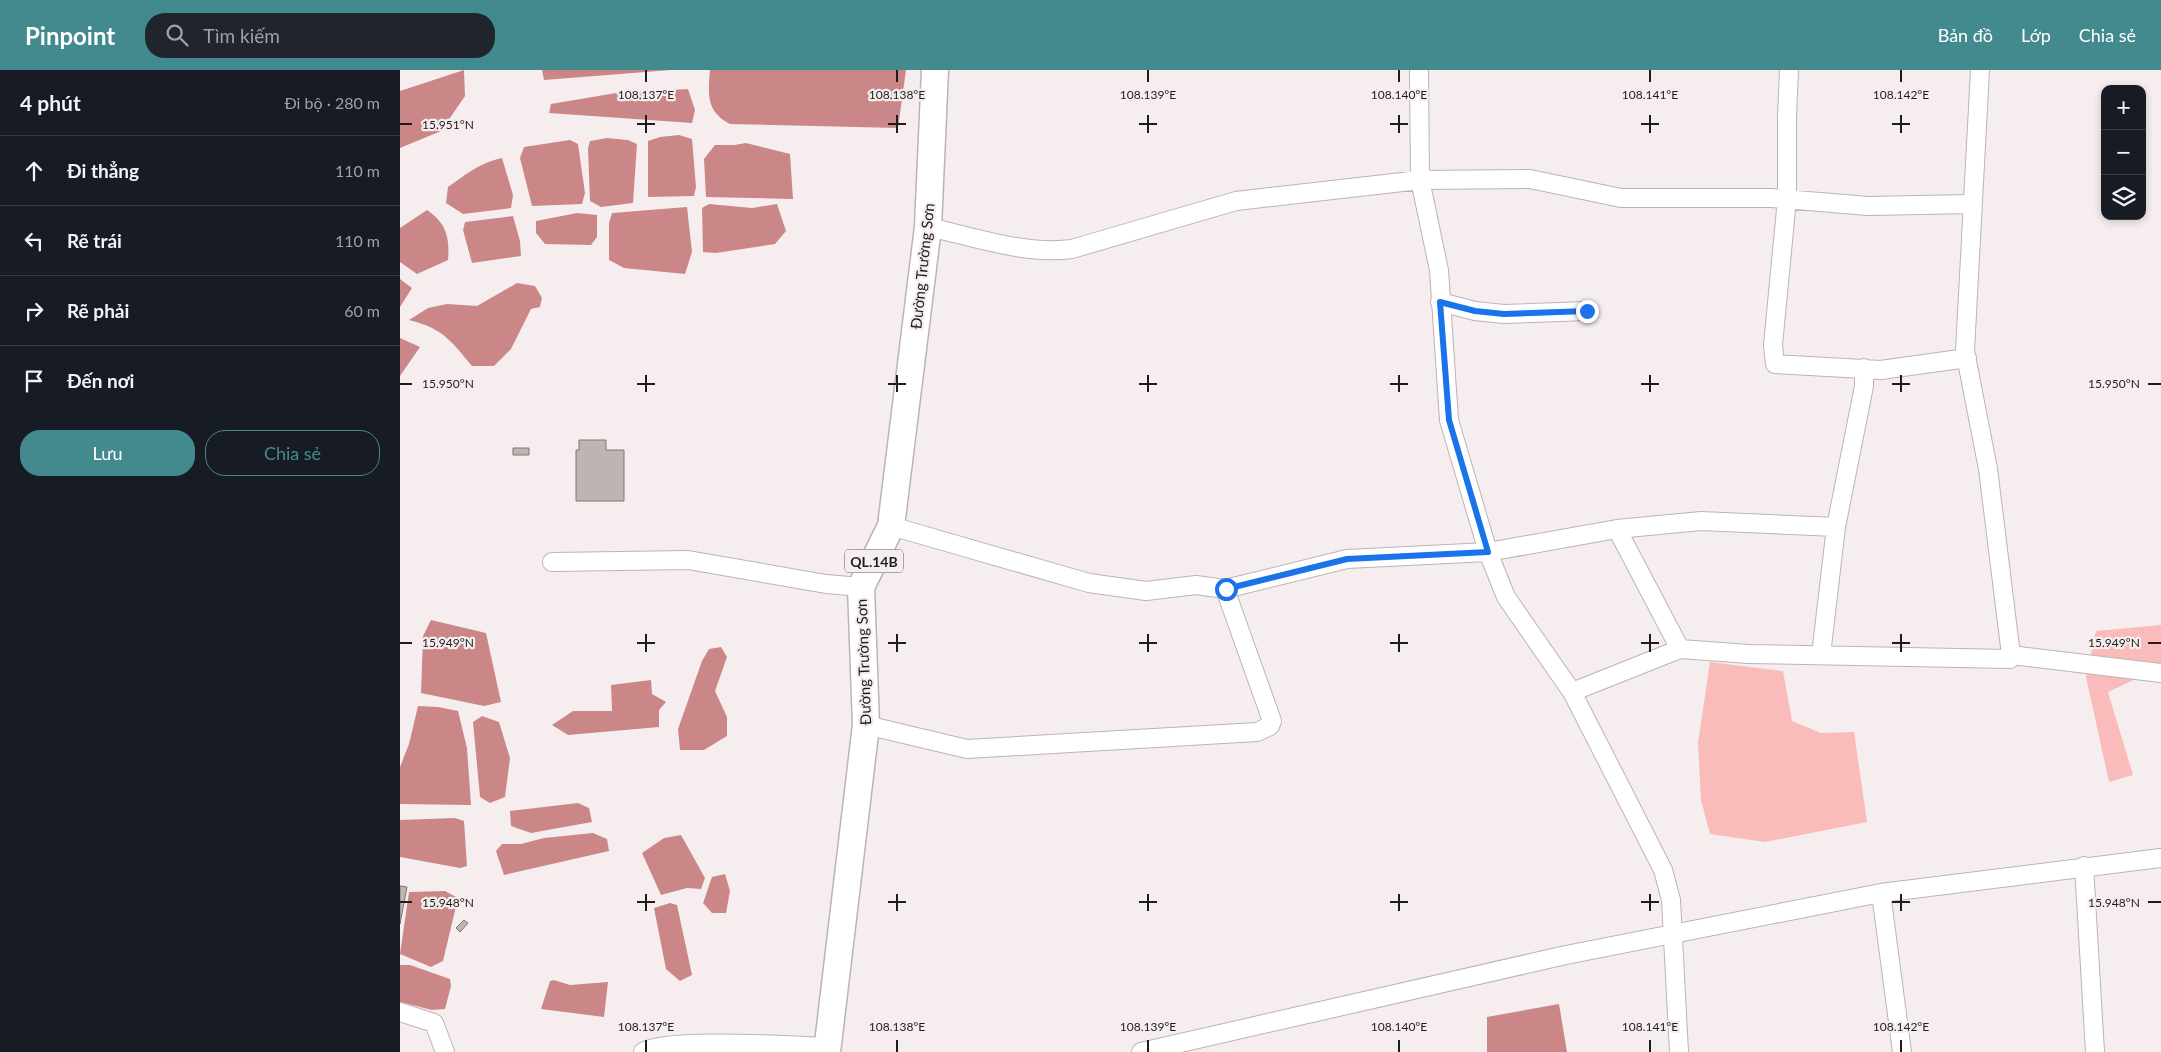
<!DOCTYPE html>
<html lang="vi">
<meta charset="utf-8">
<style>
body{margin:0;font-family:Lato,sans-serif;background:#20242c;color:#f1f3f6}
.controls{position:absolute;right:15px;top:15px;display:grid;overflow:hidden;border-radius:10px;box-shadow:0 2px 8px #0003}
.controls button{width:45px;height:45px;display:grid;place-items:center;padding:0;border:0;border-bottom:1px solid #363941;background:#171b24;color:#f1f3f6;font:25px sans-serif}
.stop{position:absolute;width:15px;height:15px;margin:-11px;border:4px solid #1a73e8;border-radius:50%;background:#fff}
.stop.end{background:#1a73e8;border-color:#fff;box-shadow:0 1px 5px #0008}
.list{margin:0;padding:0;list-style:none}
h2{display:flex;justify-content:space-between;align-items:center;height:65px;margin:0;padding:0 20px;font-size:21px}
h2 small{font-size:16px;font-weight:400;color:#9ea1a6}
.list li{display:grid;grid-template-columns:32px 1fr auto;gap:15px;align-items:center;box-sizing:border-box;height:70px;padding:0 20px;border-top:1px solid #363941}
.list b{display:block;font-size:19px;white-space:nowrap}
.list em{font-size:16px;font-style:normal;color:#9ea1a6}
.actions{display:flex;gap:10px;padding:15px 20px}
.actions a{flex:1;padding:11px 0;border:1px solid #428a8d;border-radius:20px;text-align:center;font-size:18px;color:#428a8d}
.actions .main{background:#428a8d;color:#fff}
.icon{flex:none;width:28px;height:28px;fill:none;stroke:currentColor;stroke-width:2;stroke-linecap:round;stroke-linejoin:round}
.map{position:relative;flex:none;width:1761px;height:982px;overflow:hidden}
header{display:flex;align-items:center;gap:30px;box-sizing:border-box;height:70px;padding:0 25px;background:#428a8d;color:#fff}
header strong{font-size:24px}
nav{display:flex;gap:28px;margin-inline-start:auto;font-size:18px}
.search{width:350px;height:45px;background:#20242c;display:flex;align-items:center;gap:12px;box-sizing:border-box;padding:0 18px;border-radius:20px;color:#9ea1a6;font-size:19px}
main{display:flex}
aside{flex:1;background:#171b24}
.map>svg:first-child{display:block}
</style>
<header>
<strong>Pinpoint</strong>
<div class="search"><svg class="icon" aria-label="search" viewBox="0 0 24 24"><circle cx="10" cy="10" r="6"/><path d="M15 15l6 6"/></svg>Tìm kiếm</div>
<nav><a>Bản đồ</a><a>Lớp</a><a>Chia sẻ</a></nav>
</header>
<main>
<aside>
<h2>4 phút<small>Đi bộ · 280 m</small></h2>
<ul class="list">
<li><svg class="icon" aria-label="ahead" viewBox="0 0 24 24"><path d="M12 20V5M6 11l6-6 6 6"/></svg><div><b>Đi thẳng</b></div><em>110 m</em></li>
<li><svg class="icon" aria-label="left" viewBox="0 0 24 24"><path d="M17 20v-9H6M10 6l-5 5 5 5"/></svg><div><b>Rẽ trái</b></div><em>110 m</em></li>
<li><svg class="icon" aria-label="right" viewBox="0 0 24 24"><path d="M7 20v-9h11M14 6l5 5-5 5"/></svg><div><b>Rẽ phải</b></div><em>60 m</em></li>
<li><svg class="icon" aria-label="arrive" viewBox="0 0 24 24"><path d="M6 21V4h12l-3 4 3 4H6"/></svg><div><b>Đến nơi</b></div></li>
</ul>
<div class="actions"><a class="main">Lưu</a><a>Chia sẻ</a></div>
</aside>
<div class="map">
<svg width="1761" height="982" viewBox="0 0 1761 982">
<rect width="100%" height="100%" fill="#f6eeee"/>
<path fill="#fabbbb" d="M1761,555V611L1738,608L1708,622L1733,705L1709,712L1686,607L1696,561Z
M1310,592L1383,601L1392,651L1421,663L1454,662L1467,752L1365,772L1310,764L1301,730L1298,673Z"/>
<path fill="#cb8788" d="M64,0L65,26L41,61L0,78V21Z
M142,0H271L144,10Z
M310,0H506L498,58L330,54C306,42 308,24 310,0Z
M288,19L295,40L292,53L149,43L151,34L216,23Z
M279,65L292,69L296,117L294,126L248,127V71L260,67Z
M207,68L228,70L237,74L233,133L201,137L190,131L188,78L190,71Z
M170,70L178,74L185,123L182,134L132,136L120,88L124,77Z
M346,73L390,84L393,129L306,127L304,89L315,75H334Z
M102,88L113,125L111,138L63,144L46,133L48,117C65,105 81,92 102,88Z
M309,134L352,138L377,134L386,161L375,174L316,183L303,182L302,138Z
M287,137L292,182L285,204L224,198L209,190V153L212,143Z
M27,140C46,153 50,167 48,190L17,204L0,192V158Z
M177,143L197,145V167L191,175L145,174L136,163V151Z
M113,146L120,171L121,186L72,193L63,160L65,152Z
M0,209L12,218L0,237Z
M117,213L135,216L142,228L140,237L131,239L111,279L94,296H72C50,270 44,259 9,250L28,238L47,234L77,236Z
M0,268L20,277L0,306Z
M31,550L86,563L101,632L84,636L21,623L23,566Z
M321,577L327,587L315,621L327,647V666L304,680H280L278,659L302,591L309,579Z
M251,610L252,624L266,632L259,640V657L168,665L152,655L173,641H212L211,615Z
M18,636L38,637L58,641L67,678L71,735L0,734V697L9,674Z
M82,646L99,652L110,688L105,727L90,733L80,727L73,652Z
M178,733L189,738L192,752L131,763L111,756L110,741Z
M55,748L64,751L67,796L60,798L0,787V750Z
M193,763L207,769L209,781L104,805L96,781L102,774H121L144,768Z
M281,765L305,808L301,819L287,818L261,825L242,783L264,768Z
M325,804L330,821L326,843H312L303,833L312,807Z
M45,821L58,828L43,891L31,897L0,884L9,822Z
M270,833L277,835L292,905L280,911L266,899L254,838Z
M0,895H10L50,909L51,916L45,939L32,940L0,932Z
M154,910L170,915L208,912L204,947L141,939L150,911Z
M1159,934L1167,982H1087V947Z"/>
<path fill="#bcb5b4" stroke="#7d7676" d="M179,370H206V380H224V431H176V380H179Z
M113,378H129V385H113Z
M0,816L7,817L0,854Z
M64,850L68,853L60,862L56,858Z"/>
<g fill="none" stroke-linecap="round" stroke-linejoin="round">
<g stroke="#bcb4b4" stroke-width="20">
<path id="minor" d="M1019,0L1020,110L1039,200L1049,350L1088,482L1106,527L1172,622L1263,800L1271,830L1279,982
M1389,0L1387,46V129L1373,275L1375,294L1481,300L1567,288
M1580,0L1565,281L1588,399L1611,585
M528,157C575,167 624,185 672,179L836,131L1020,110L1130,109L1221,128H1371L1468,136L1573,134
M1040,232L1075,241L1104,244L1187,241
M491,456L689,513L746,521L796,515L825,519L947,489L1088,482L1217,459L1301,451L1436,457
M1217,459L1280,579
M152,492L288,490L426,514L461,517
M1421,585L1436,457L1464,316V298
M1172,622L1280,579L1349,584L1610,589L1611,585L1761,603
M466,655L567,679L857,662L870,656L872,651L825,519
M1684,796L1695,982
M1481,823L1502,982
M0,942L34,953L45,982
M243,982C262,967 397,976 428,977
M741,982L1166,885L1481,823L1761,788"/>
</g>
<g stroke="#bcb4b4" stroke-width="29">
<path id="highway" d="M427,982L466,655L461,517L491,456L528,157L535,0"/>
</g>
<use href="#minor" stroke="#fff" stroke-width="18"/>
<use href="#highway" stroke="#fff" stroke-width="26"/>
</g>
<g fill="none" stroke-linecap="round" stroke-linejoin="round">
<path stroke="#1a73e8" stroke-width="6" d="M826,519L947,489L1088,482L1049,350L1040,232L1075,241L1104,244L1187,241"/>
</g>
<path fill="none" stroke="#1f1c1c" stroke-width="2" d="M246,0V12M497,0V12M748,0V12M999,0V12M1250,0V12M1501,0V12M246,45V63M497,45V63M748,45V63M999,45V63M1250,45V63M1501,45V63M0,54H12M237,54H255M488,54H506M739,54H757M990,54H1008M1241,54H1259M1492,54H1510M246,305V322M497,305V322M748,305V322M999,305V322M1250,305V322M1501,305V322M0,314H12M237,314H255M488,314H506M739,314H757M990,314H1008M1241,314H1259M1492,314H1510M1748,314H1761M246,564V582M497,564V582M748,564V582M999,564V582M1250,564V582M1501,564V582M0,573H12M237,573H255M488,573H506M739,573H757M990,573H1008M1241,573H1259M1492,573H1510M1748,573H1761M246,824V841M497,824V841M748,824V841M999,824V841M1250,824V841M1501,824V841M0,832H12M237,832H255M488,832H506M739,832H757M990,832H1008M1241,832H1259M1492,832H1510M1748,832H1761M246,970V982M497,970V982M748,970V982M999,970V982M1250,970V982M1501,970V982"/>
<g text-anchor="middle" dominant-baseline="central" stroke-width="4.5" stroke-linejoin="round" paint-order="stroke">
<rect fill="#f6eeee" stroke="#605b5b" stroke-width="1" x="445" y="479.5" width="58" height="23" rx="4"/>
<g font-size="14" font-weight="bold" fill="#1f1c1c">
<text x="474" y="491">QL.14B</text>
</g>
<g font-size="15" fill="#1f1c1c" stroke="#f6eeee">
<text transform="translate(522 196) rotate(-84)">Đường Trường Sơn</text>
<text transform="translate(463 592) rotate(-92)">Đường Trường Sơn</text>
</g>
</g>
<g font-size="12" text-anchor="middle" fill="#1f1c1c" stroke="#f6eeee" stroke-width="4.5" stroke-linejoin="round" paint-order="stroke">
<text x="246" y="29">108.137°E</text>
<text x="497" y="29">108.138°E</text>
<text x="748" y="29">108.139°E</text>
<text x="999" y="29">108.140°E</text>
<text x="1250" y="29">108.141°E</text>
<text x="1501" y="29">108.142°E</text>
<text x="48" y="59">15.951°N</text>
<text x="48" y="318">15.950°N</text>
<text x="1714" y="318">15.950°N</text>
<text x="48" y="577">15.949°N</text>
<text x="1714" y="577">15.949°N</text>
<text x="48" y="837">15.948°N</text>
<text x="1714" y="837">15.948°N</text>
<text x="246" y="961">108.137°E</text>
<text x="497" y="961">108.138°E</text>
<text x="748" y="961">108.139°E</text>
<text x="999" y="961">108.140°E</text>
<text x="1250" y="961">108.141°E</text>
<text x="1501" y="961">108.142°E</text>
</g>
</svg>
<div class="controls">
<button>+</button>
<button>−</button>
<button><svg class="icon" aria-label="layers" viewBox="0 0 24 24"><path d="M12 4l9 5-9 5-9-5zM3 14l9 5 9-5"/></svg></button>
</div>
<div class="stop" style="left:826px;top:519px"></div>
<div class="stop end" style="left:1187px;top:241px"></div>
</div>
</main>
